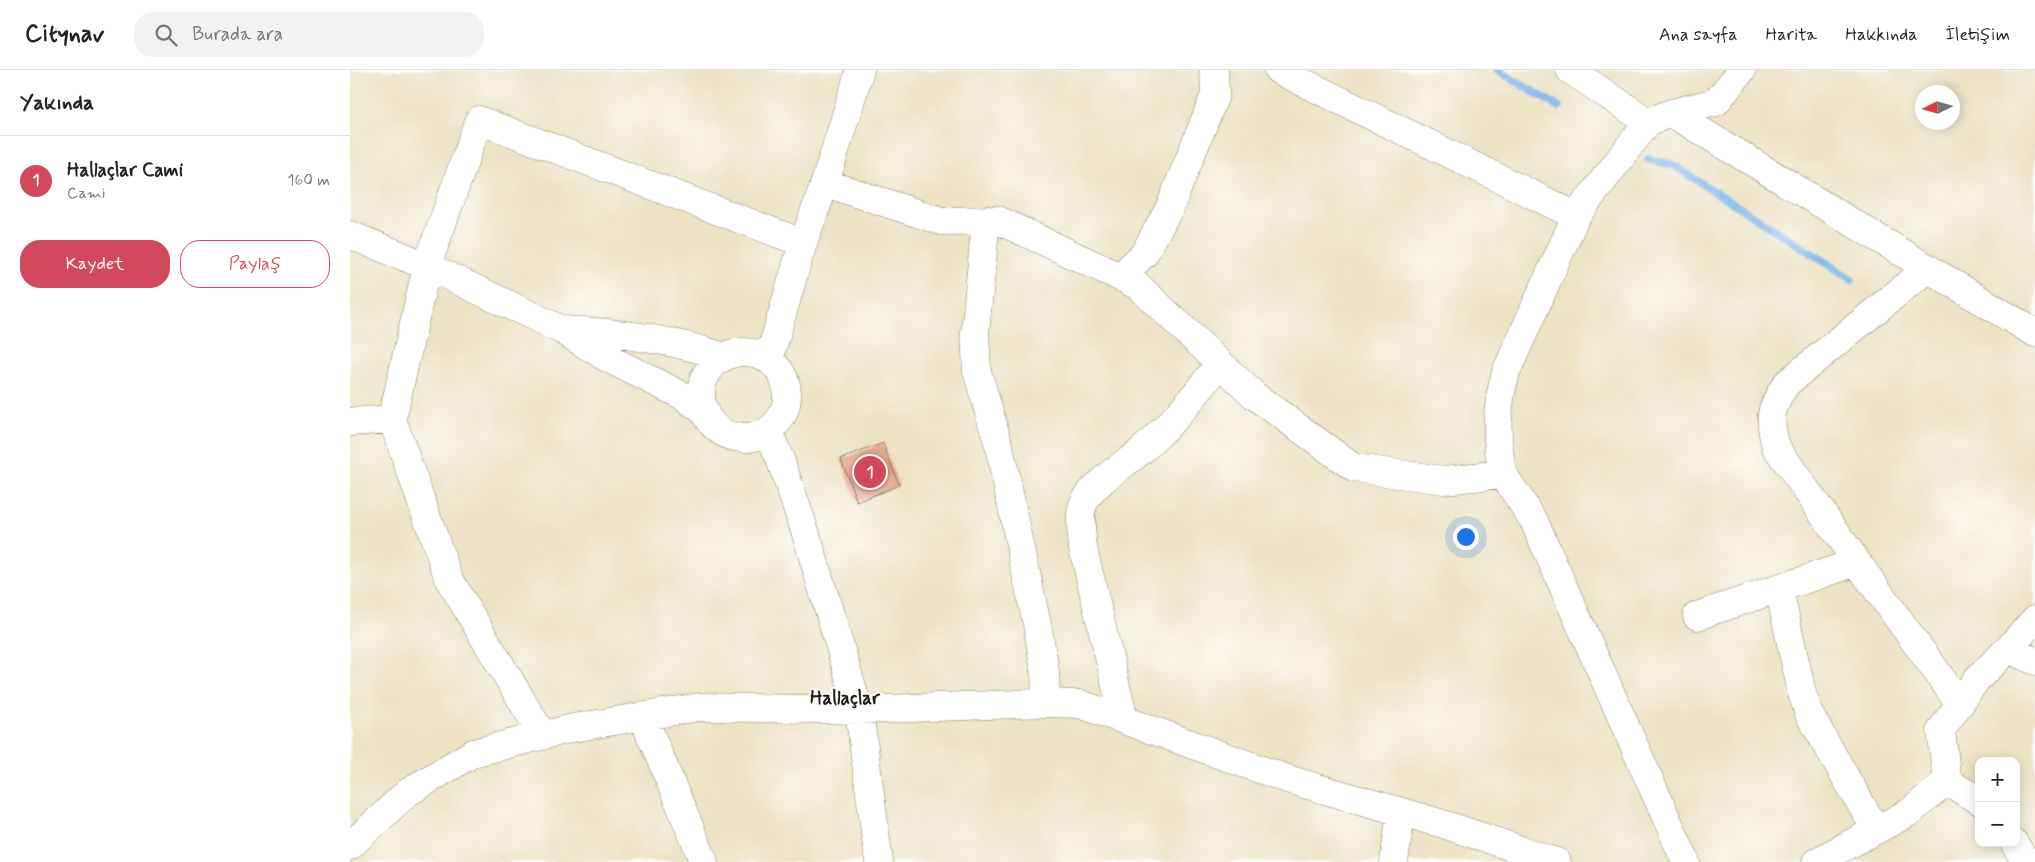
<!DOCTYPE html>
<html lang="tr">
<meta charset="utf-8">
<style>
body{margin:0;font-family:Mynerve,sans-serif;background:#f2f2f2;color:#222}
.controls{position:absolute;right:15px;bottom:15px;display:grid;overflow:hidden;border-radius:10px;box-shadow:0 2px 12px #0003}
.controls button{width:45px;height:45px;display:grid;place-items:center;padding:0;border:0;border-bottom:1px solid #e0e0e0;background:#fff;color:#222;font:25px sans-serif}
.compass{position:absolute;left:1565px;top:15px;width:45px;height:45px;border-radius:50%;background:#fff;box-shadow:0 2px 12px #0003;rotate:265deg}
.you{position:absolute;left:1115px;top:466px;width:18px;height:18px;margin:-12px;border:4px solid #fff;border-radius:50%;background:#1a73e8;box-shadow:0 0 0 8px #1a73e833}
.badge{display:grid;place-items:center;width:32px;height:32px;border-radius:50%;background:#d1495b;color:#fff;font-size:16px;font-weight:700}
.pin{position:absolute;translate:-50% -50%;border:2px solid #fff;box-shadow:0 1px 5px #0006}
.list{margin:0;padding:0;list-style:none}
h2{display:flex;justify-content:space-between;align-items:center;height:65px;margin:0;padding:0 20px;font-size:21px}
h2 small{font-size:16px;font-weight:400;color:#767676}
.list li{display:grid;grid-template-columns:32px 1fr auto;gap:15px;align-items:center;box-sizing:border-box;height:90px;padding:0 20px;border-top:1px solid #e0e0e0}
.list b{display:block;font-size:19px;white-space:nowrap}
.list p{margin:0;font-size:16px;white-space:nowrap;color:#767676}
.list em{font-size:16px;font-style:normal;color:#767676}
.actions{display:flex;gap:10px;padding:15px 20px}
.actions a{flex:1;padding:11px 0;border:1px solid #d1495b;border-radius:20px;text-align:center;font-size:18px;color:#d1495b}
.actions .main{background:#d1495b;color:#fff}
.icon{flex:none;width:28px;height:28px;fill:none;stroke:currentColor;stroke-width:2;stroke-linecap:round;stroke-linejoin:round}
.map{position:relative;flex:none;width:1685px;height:792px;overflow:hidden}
header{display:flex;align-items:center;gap:30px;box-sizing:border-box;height:70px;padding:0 25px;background:#fff;border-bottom:1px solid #e0e0e0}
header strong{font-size:24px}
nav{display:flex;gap:28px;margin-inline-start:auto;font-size:18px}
.search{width:350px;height:45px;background:#f2f2f2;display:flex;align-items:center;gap:12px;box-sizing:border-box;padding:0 18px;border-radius:20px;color:#767676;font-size:19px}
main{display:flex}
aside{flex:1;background:#fff}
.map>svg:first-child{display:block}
</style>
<header>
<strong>Citynav</strong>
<div class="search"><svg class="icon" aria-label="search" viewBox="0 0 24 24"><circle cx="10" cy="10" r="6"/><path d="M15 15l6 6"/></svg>Burada ara</div>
<nav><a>Ana sayfa</a><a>Harita</a><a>Hakkında</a><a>İletişim</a></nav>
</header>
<main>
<aside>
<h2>Yakında<small></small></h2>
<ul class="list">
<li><span class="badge">1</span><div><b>Hallaçlar Cami</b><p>Cami</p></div><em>160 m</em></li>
</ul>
<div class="actions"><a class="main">Kaydet</a><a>Paylaş</a></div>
</aside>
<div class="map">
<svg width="1685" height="792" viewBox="0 0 1685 792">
<rect width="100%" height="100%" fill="#fdfcf7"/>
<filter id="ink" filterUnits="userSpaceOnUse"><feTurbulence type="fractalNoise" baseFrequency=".02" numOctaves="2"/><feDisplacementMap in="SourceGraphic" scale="10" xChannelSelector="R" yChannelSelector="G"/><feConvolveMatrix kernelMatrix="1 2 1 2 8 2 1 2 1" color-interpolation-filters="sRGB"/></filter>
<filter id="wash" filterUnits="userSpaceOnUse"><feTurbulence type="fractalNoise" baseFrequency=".0096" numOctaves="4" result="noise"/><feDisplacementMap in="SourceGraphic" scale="20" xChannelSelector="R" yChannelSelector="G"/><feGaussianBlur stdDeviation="1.12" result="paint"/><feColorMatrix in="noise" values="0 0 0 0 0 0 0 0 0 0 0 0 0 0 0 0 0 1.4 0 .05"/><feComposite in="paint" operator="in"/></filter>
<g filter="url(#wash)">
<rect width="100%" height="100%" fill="#ede3c4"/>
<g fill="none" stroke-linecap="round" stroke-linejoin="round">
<path stroke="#7db6ed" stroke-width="8" d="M1147,0L1209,37
M1298,89L1323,95L1502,209"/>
</g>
<g id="blocks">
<path fill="#e5a68a" d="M533,373L549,415L507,432L491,389Z"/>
</g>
</g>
<g filter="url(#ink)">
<use href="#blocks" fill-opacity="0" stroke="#848070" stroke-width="1"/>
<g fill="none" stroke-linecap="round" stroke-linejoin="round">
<g stroke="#848070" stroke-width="29">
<path id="minor" d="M928,0L1226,146L1298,52L1321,43L1366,32L1392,0
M1220,0L1298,52
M1321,43L1685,263
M475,113L591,151L648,150L787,215L905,326L1004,398L1094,410L1153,404L1184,451L1336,792
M636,150L625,263L627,301L649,376L688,559L695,601L696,633
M0,165L77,196L212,260L255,287L333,326L355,342
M1578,198L1437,313C1420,338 1418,347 1426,377L1507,492L1610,634
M770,207L794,184L820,137L865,25L864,0
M213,260C268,262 322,269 374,287
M351 325a43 43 0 1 1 86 0a43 43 0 1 1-86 0Z
M419,289L453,173L475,113L510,0
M0,352L42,349
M418,361L430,389L455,461L509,640L529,792
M1153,404C1145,368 1146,337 1156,302L1226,146
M1429,519L1452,623L1459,644L1526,760
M1347,546L1507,492
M1658,579L1685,549
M293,647L354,792
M774,650L733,478C732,463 727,442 736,429C748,410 774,395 791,381C821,355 846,325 870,293
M193,666L99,509L42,349L77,196L129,50L453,173
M1597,711L1629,731
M1664,773L1676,792
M0,776L57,723L123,683L223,658L349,637L509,640L696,633L730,634L937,709L1093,754L1207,792
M1044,792L1051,742
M1466,792L1560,742L1597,711L1591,660L1627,609L1658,579L1685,591"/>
</g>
<use href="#minor" stroke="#fff" stroke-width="28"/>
</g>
</g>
<g text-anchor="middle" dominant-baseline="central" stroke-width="4" stroke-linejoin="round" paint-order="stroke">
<g font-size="19" font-weight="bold" fill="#1c1c1c" stroke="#fdfcf7">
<text x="495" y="628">Hallaçlar</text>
</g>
</g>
</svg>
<div class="controls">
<button>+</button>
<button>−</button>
</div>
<svg class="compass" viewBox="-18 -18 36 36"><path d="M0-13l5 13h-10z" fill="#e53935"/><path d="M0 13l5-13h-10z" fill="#767676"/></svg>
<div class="you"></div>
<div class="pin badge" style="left:520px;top:402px">1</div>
</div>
</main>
